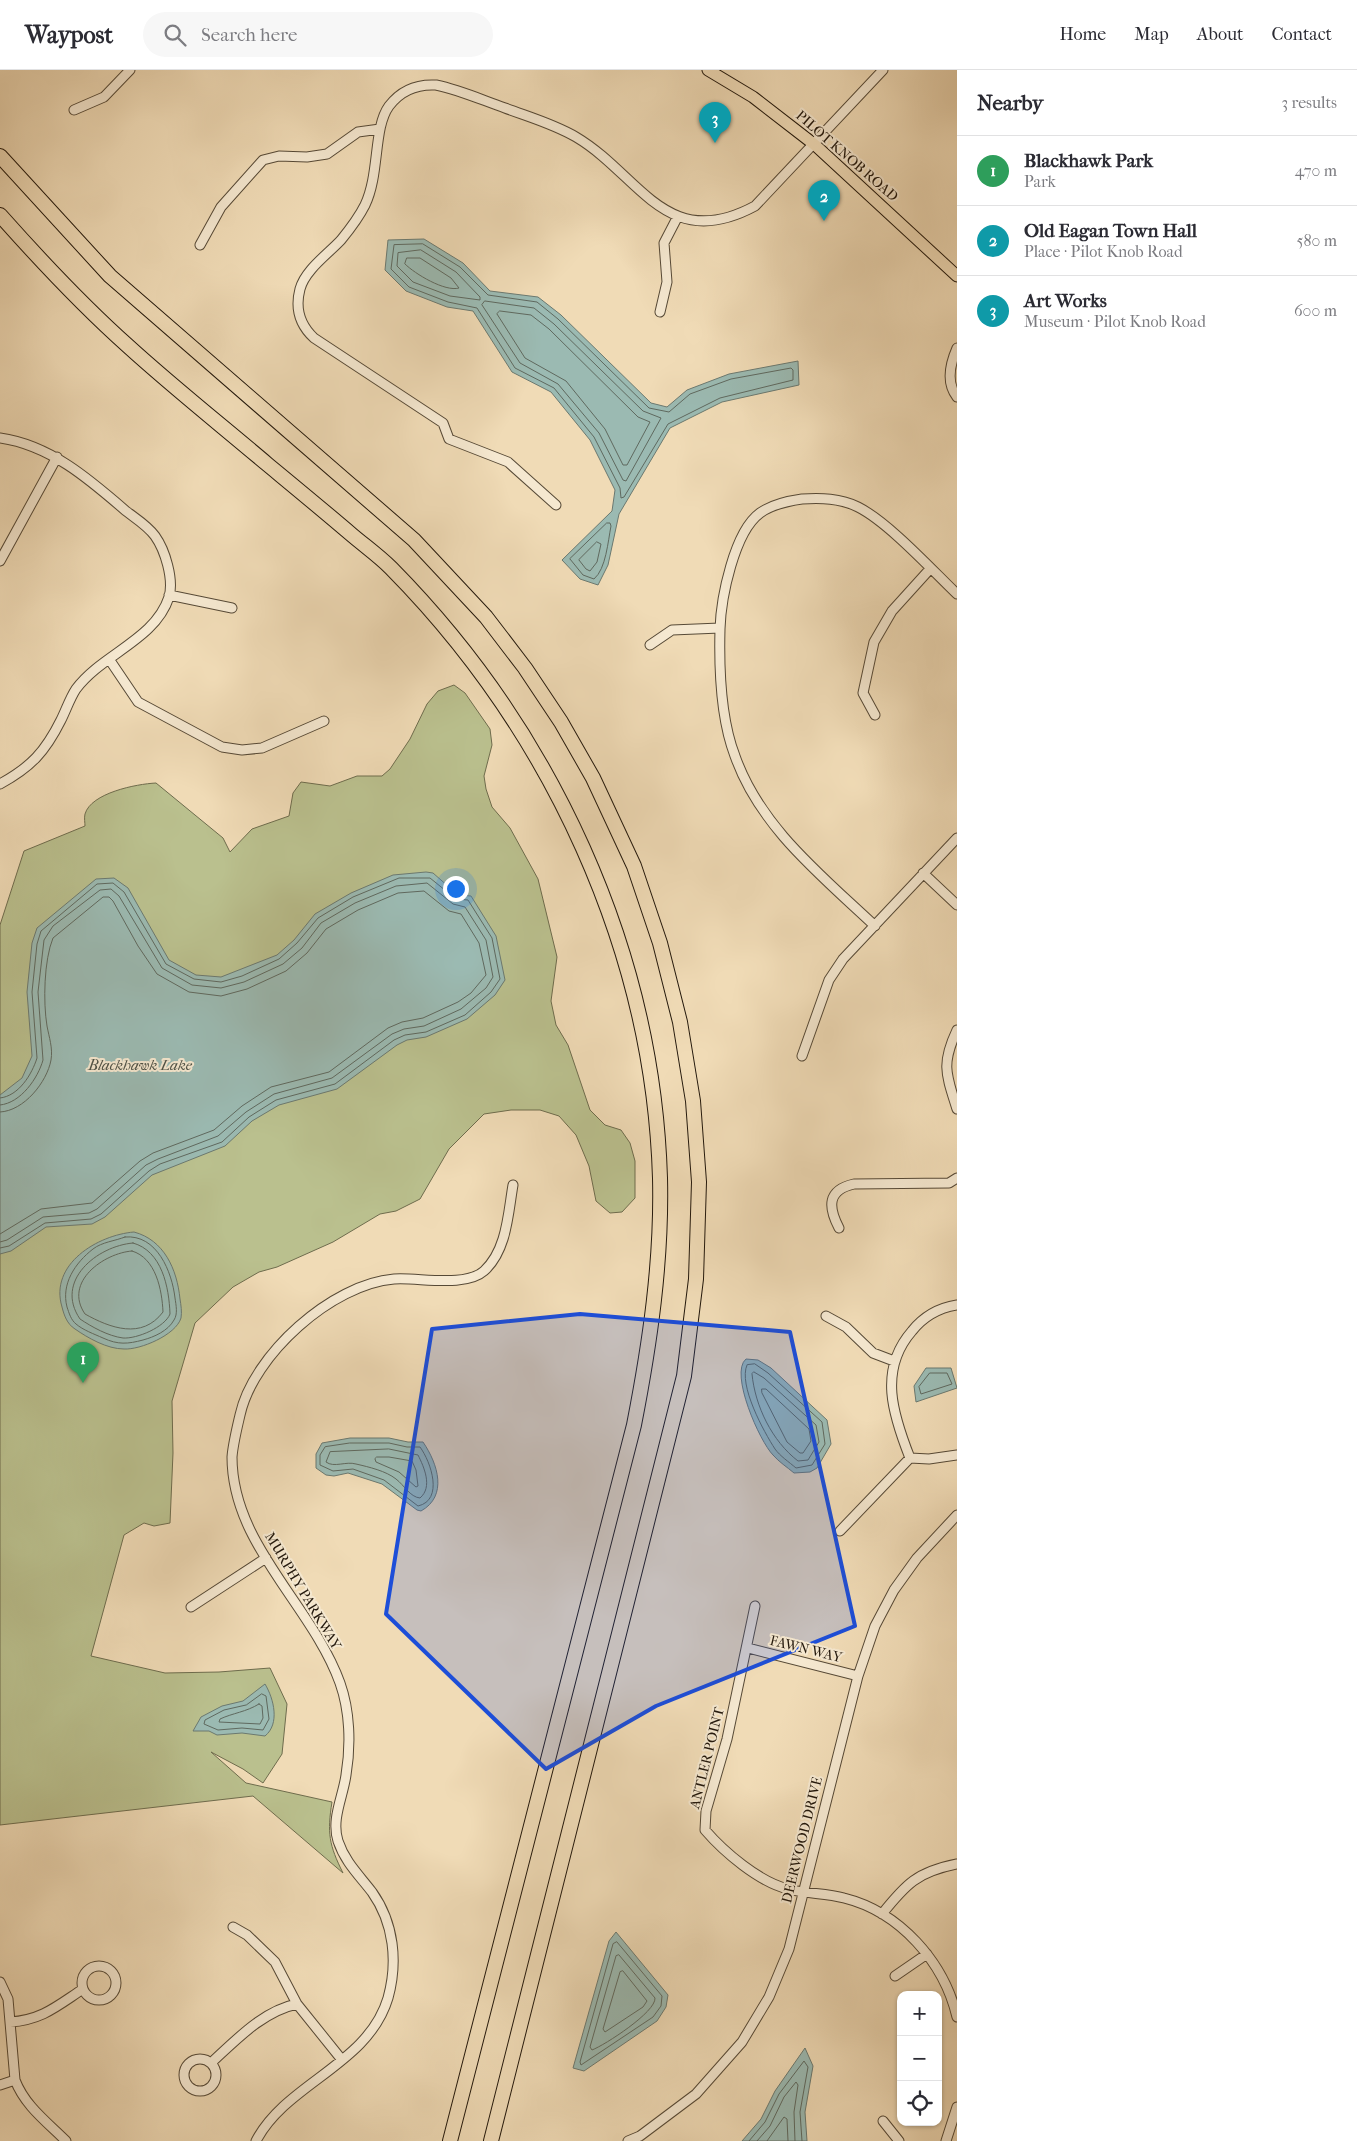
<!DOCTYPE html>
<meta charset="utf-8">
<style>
body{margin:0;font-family:"IM FELL French Canon",serif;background:#f7f7f7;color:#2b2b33}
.controls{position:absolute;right:15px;bottom:15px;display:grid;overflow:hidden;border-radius:10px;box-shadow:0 1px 4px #0004}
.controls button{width:45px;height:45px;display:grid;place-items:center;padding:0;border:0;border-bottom:1px solid #e1e1e2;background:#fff;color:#2b2b33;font:25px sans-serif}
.you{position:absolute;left:455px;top:818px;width:18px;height:18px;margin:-12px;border:4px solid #fff;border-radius:50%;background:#1a73e8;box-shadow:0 0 0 8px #1a73e833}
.badge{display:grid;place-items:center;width:32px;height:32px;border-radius:50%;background:#8f2418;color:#fff;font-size:16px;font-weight:700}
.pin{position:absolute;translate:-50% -41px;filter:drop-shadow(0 1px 2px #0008)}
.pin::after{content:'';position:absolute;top:26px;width:18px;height:15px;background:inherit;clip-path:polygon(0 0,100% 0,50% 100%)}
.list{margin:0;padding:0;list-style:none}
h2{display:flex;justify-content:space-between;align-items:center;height:65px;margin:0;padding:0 20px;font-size:21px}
h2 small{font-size:16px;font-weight:400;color:#7c7c81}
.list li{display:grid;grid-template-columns:32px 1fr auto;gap:15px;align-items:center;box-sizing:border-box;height:70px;padding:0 20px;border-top:1px solid #e1e1e2}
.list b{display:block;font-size:19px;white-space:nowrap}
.list p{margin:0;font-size:16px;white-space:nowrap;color:#7c7c81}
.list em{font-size:16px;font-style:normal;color:#7c7c81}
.icon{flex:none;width:28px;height:28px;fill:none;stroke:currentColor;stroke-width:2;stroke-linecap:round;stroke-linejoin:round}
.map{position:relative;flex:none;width:957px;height:2071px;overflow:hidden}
header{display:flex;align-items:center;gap:30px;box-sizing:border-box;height:70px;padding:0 25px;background:#fff;border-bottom:1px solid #e1e1e2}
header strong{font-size:24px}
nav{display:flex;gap:28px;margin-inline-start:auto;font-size:18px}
.search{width:350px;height:45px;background:#f7f7f7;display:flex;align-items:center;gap:12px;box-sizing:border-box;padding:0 18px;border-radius:28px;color:#7c7c81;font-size:19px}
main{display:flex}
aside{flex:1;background:#fff}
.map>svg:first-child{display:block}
</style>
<header>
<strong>Waypost</strong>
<div class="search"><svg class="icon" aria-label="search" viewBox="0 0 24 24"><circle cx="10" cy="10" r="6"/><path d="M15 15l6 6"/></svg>Search here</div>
<nav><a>Home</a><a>Map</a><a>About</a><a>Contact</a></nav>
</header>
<main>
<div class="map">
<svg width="957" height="2071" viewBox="0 0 957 2071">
<rect width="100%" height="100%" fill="#f0dbb6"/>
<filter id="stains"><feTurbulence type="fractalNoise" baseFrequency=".004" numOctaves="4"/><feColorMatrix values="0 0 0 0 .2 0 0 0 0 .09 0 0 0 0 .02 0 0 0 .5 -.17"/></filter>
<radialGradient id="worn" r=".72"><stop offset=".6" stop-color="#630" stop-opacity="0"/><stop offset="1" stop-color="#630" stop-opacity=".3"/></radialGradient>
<path fill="#bac08e" stroke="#6e6c4d" d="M454,615L465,623L490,659L492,675L484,706L486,719L492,737L510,758L538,809L557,887L551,931L556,955L568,975L590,1040L605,1055L621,1060L630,1073L635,1091V1128L622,1142L610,1143L596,1131L589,1096L576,1065L559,1046L540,1040H511L484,1044L449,1079L420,1129L396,1141L380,1144L333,1172L277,1197L259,1202L233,1217L195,1253L172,1331L173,1383L170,1453L154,1456L144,1453L124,1465L91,1586L165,1603L219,1602L270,1598L287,1634L282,1684L263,1713L243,1699L211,1682L246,1713L332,1732C327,1763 329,1775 343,1803L253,1726L0,1755V855L24,781L85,756C85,753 84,748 85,744C91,723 136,714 156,713L223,768L230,782L252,759L289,746L293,723L301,712L330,716L357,706H382L390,699L410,669L427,634L438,621Z"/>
<path fill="#9bbab2" stroke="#6b7970" d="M424,169L463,193L490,221L538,227L561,245L651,333L667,337L687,320L729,304L798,291L799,315L722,332L670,358L619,444L608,495L598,515L580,509L562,490L612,441L615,420L590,370L551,322L512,302L473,241L447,237L406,221L385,200L388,170Z
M426,802L433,803L458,825L471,826L496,866L505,910L495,925L467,949L426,967L407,970L397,975L337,1019L279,1035L252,1051L225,1076L152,1105L105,1147L92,1154L46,1157L11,1181L0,1184V1025L22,1008L32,986L27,922L32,873L37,858L96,809L114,808L128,818L169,890L196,905L221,907L277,885L294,870L315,844L351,823L393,805Z
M134,1162C164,1170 177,1199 180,1229C181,1235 182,1242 181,1248C176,1265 140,1280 124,1279C107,1279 88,1268 75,1259C67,1254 64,1245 62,1237C49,1194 98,1165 134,1162Z
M746,1289L758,1290L771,1298L827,1350L831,1374L817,1398L810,1402L794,1403C787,1397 779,1392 773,1385C760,1372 729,1303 746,1289Z
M926,1298H951L957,1318L916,1332L914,1316Z
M350,1368H389L408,1372H423C438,1394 448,1426 421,1441L417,1440L382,1414L348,1403L334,1406L326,1405L316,1398V1384L322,1373Z
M265,1614C274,1629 280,1654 265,1666L242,1663L217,1665L209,1661H193L201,1647L222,1636L243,1631Z
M616,1862L668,1925L666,1937L657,1951L584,2001L573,1998L609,1871Z
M805,1978L813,1996L805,2042L807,2071H742L761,2049L775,2021Z"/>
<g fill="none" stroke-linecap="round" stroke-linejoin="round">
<path stroke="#5f695f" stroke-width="1" d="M423,174L460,197L488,225L537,232L558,249L649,338L669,342L690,324L731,309L791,298L793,300V310L720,328L668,354L624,427L621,428L620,418L594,367L554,318L515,298L477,238L448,232L409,217L391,199L394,175Z
M421,180L456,202L480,227V230L450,226L413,212L397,196L398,183Z
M407,188H420L451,208L459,218C445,222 415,204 405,194Z
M485,231L534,238L554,254L643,341L661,348L626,411L623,410L599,363L558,314L520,293L482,235Z
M500,241L531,245L549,259L638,347L650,352L627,395H623L605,359L566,311L525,288L497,244Z
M607,453H610L611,456C608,471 606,499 594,509L583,505L570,489Z
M597,472L601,474L597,492L590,501L586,499L579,490Z
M0,1028C19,1026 32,1004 37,988L32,922L37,874L41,861L97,814L113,813L124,822L166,894L194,909L221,912L242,906L279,889L297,873L318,848L353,827L399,808H430L456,829L468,830L492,868L500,909L491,922L465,945L426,962L405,965L394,970L335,1014L276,1030L249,1047L222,1072L160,1094L149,1101L101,1144L91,1149L45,1153L9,1176L0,1178
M0,1035C21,1033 38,1008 43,990L38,922L44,870L53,856L100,820L111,819L119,826L162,898L192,915L221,918L244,912L283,894L302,878L321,853L355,833L396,816L427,813L453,834L465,837L486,870L493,907L486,918L461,939L424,956L404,959L392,964L332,1008L274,1024L246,1042L218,1066L158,1089L146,1095L97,1139L89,1143L43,1147L7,1170L0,1172
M0,1042C24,1041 47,1012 51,990C53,978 49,967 47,956C43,932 44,890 53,868L103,827H109L113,831L138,876L157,904L189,922L221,926L247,919L286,901L307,883L326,859L358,840L398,823L424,821L449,841L461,844L479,873L486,905L471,923L458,932L423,948L402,952L388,958L329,1002L271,1017L242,1036L214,1060L153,1083L140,1091L92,1133L41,1139L0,1164
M125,1167C157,1164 172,1202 175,1228C176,1235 178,1244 174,1250C168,1261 154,1267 143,1270C128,1274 118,1275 103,1268C94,1264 83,1260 76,1254C71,1250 69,1243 67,1237C61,1214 75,1193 93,1179C102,1172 115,1171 125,1167Z
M133,1173C162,1181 169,1217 170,1244C165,1257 137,1269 123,1268C108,1266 92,1257 80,1249C54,1211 97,1176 133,1173Z
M132,1181C156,1188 162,1220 163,1242C142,1270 110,1258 85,1244C63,1212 104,1183 132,1181Z
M755,1294L768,1303L822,1352L825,1374L812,1395L796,1398C789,1392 780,1386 775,1379C764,1362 738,1315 747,1295Z
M754,1302L764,1308L816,1355L819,1372L808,1390L798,1391C772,1371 755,1336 752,1304Z
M930,1303H947L952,1314L921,1324L919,1317Z
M762,1319H766L809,1359L811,1371L803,1383H800L787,1372L762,1323Z
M350,1373H389L407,1377H420C431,1392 444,1430 418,1436L384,1410L353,1399L333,1401L320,1395V1385L325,1377Z
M389,1379L418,1385C424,1397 433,1417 420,1428C410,1427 404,1415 396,1409C386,1401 369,1397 356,1394C346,1391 334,1398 326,1392L330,1382Z
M377,1387H389L412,1391L416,1400L418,1416L416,1417L399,1402L376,1392L375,1389Z
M262,1624L266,1626L269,1649L263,1660L242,1658L218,1660L204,1654L205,1650L224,1640L246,1635Z
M259,1634L262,1636L263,1648L260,1654L219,1652L220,1649C233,1643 246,1642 259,1634Z
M617,1872L662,1926L661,1936L653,1947L581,1995L580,1992L613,1874Z
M619,1885L655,1928C656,1942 605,1975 592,1980L590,1977L616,1886Z
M623,1901L647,1931L643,1937L605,1962L603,1959L620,1902Z
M749,2071L765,2052L779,2024L804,1991L808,1997L800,2042L802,2071
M757,2071L770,2056L784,2027L796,2012L798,2015L794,2042L795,2071
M767,2071L784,2047L787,2049L788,2071"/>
<g stroke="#564936" stroke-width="11">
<path id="minor" d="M74,40L104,27L130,0
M200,175L221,137L263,90L279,86L307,87L327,84L358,62L380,59
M660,242L667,212L664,173L678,146
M957,278C950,294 946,313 957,327
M0,368C50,375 89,409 126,441C135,448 148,456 155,466C165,480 174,509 169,527C155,570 102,584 76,619C70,628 66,640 61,650C45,682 31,697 0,714
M556,435L508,392L449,369L443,353L314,268C300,255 295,238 300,219C305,200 328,184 341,170C350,159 359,147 365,135C380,104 373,58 389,36C401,20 418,14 436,15C460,20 482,30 505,38C529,47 554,54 576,67C640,105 666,184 755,136L883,0
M0,491L57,387
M169,525L232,538
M650,575L672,560L720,558
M109,589L138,632L222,677L242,680L262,678L324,651
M875,645L863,623L874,572L892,541L930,499
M923,803L957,835
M875,856C821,805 760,757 735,686C721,650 719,597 720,559C721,528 734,462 760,443C771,435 788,431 802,429C821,428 840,428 858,437C888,452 931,499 957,524
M957,960C941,994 946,1004 957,1039
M802,986L829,910L843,889L957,768
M839,1158C828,1137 827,1120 854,1114L949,1113L957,1108
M957,1235C938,1238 924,1246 912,1261C878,1300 893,1345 910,1388L929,1389L957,1385
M826,1246L846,1257L873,1283L894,1291
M840,1461L910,1388
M755,1536L727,1669L706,1741L705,1760C724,1782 759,1812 788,1819C806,1824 826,1823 844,1828C900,1842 944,1892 957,1947
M191,1537L266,1488
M748,1578L858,1606
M882,1844C906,1814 917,1802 957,1794
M233,1857L247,1865L275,1892L297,1934L342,1990
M82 1913a17 17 0 1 1 34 0a17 17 0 1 1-34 0Z
M895,1906L927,1884
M0,1912L8,1929L15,2010C25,2036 47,2052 66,2071
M10,1952C42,1950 57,1936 83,1919
M184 2005a16 16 0 1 1 32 0a16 16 0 1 1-32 0Z
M211,1993C236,1970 263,1941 297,1934
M0,2015L15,2010
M883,2051L899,2071
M256,2071C286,2013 368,1995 388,1928C398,1892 394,1853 372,1822C359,1805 345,1792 338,1771C331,1749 343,1727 346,1705C351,1675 350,1641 340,1613C312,1535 232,1475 232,1387C233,1374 237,1358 240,1345C253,1285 332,1214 394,1209C418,1207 465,1218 484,1201C507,1180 508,1144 513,1115
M628,2071L640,2066L696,2024L742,1972L769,1927L789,1879L858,1606L875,1556L894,1520L917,1488L957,1445
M946,2071L957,2037"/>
</g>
<g stroke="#23180c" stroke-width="13">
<path id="major" d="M708,0L753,27L815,75L957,206"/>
</g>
<g stroke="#23180c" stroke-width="16">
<path id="highway" d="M0,86L110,206L414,470L486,547L525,598L561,652L593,708L634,796L660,873L680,952L693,1031L699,1112L696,1209L684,1306L491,2071
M0,145C40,190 82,235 128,276C173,317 221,355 267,394C296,418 324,441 352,465C365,476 379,486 391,498C551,660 653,879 660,1108C662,1191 650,1273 634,1355L450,2071"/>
</g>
<use href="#minor" stroke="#f5e8d0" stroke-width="9"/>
<use href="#major" stroke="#f0dbb6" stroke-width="11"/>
<use href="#highway" stroke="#f0dbb6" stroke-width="14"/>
</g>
<path fill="#1d4ed8" fill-opacity="0.2" stroke="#1d4ed8" stroke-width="4" stroke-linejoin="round" d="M580,1244L790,1262L855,1556L656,1636L546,1699L386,1544L432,1259Z"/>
<g text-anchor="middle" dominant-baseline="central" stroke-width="4" stroke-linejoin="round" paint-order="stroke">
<g font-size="14" fill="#23180c" stroke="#f5e8d0">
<text transform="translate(847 86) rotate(41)">PILOT KNOB ROAD</text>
<text transform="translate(303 1521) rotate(59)">MURPHY PARKWAY</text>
<text transform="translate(806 1579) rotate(14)">FAWN WAY</text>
<text transform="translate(707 1688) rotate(-76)">ANTLER POINT</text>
<text transform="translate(802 1770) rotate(-76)">DEERWOOD DRIVE</text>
</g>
<g font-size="15" font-style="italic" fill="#4d5146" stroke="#f5e8d0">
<text x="140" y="995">Blackhawk Lake</text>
</g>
</g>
<rect width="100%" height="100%" filter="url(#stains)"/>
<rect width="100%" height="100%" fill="url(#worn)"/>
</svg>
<div class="controls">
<button>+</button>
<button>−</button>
<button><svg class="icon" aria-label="locate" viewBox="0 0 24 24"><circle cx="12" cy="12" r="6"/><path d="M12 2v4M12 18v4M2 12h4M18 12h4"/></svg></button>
</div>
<div class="you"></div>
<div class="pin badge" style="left:83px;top:1313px;background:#2e9e5b">1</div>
<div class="pin badge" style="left:824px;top:151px;background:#0f9aa8">2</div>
<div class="pin badge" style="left:715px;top:73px;background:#0f9aa8">3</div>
</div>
<aside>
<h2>Nearby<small>3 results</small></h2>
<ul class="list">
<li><span class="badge" style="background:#2e9e5b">1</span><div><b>Blackhawk Park</b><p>Park</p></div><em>470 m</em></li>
<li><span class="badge" style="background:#0f9aa8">2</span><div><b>Old Eagan Town Hall</b><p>Place · Pilot Knob Road</p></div><em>580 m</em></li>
<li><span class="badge" style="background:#0f9aa8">3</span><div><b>Art Works</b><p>Museum · Pilot Knob Road</p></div><em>600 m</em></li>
</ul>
</aside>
</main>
